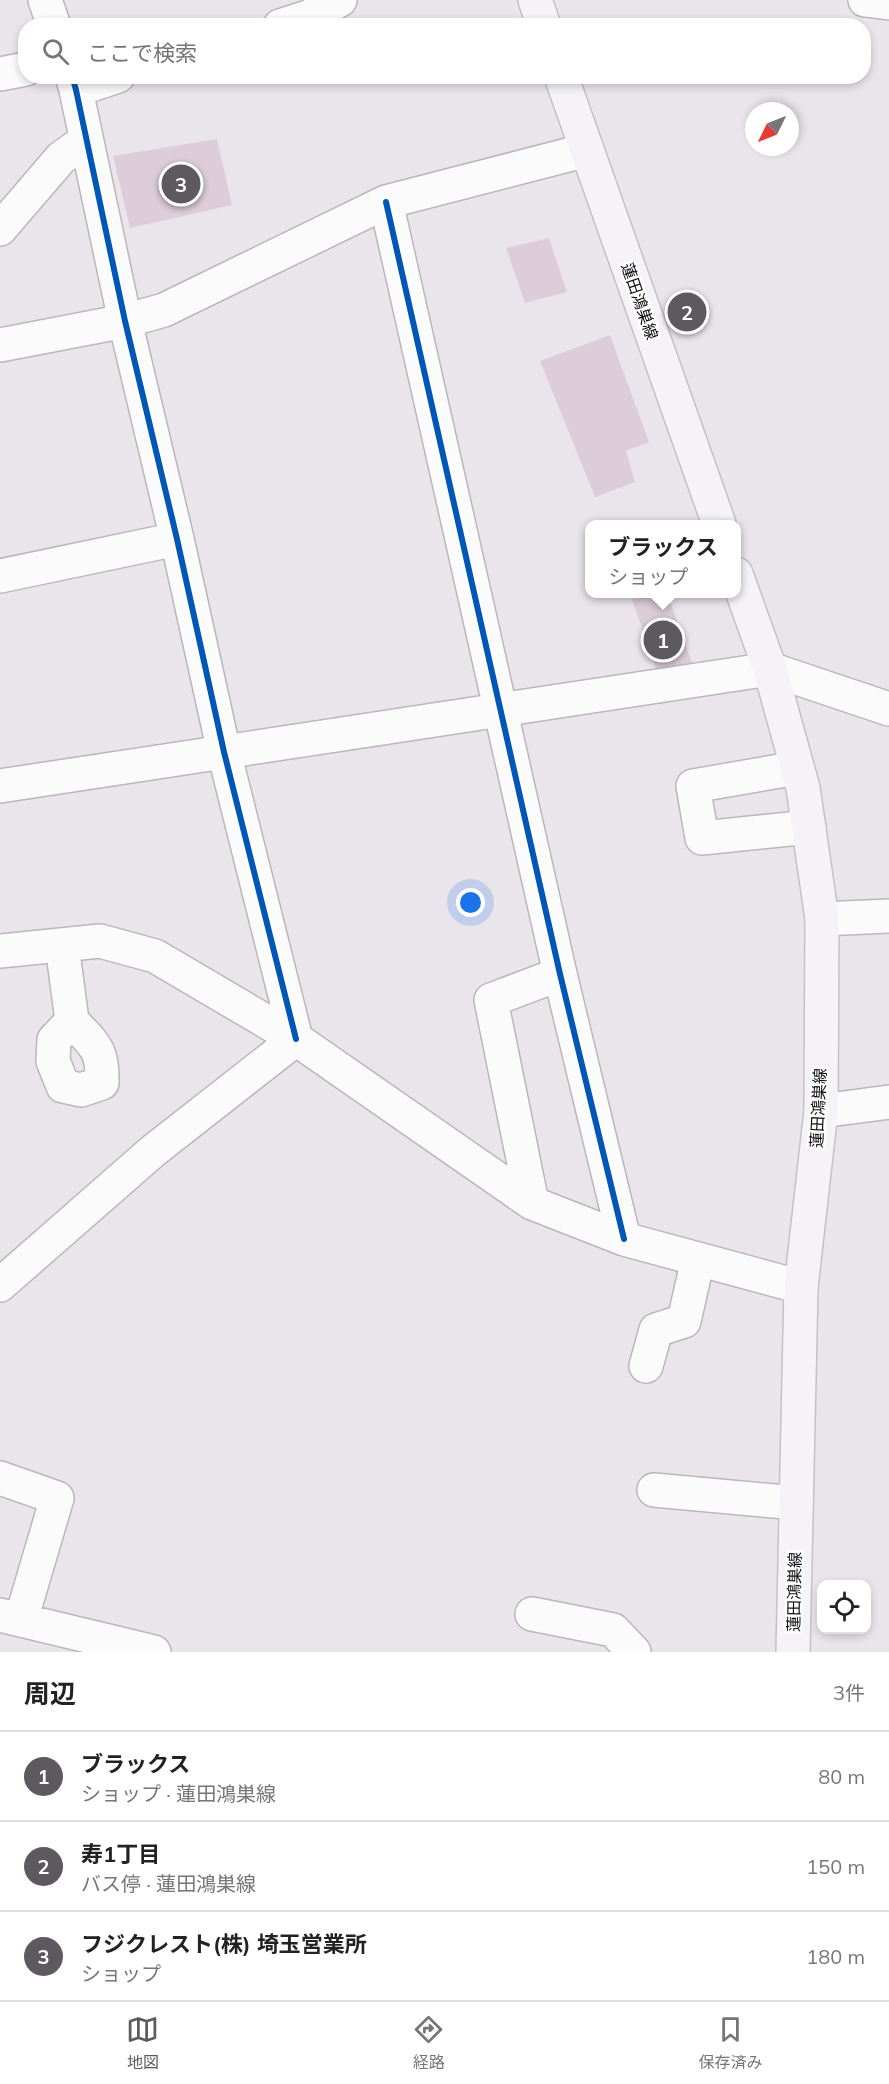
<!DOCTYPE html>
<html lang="ja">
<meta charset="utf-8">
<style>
body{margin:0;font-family:Mulish,"Noto Sans JP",sans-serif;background:#f6f6f6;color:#222}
.controls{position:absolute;right:18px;bottom:18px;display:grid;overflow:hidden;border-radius:12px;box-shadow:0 3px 9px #0003}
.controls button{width:54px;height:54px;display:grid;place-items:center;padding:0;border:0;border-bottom:2px solid #e0e0e0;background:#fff;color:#222;font:30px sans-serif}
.compass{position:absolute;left:745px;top:102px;width:54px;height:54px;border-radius:50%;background:#fff;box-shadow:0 3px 9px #0003;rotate:227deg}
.you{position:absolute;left:471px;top:903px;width:21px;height:21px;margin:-15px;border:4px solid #fff;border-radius:50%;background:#1a73e8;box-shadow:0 0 0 9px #1a73e833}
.badge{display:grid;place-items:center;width:39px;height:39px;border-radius:50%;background:#5d595e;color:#fff;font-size:20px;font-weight:700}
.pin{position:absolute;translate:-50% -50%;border:3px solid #fff;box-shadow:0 2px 6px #0006}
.popup{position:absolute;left:585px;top:520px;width:156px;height:78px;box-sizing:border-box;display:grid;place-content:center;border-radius:12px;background:#fff;filter:drop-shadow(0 2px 4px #0005);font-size:20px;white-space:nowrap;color:#767676}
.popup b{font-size:22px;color:#222}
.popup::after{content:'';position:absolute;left:50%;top:100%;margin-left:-12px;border:12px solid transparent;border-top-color:#fff}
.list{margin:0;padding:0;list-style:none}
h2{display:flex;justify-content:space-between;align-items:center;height:78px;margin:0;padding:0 24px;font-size:26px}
h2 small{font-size:20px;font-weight:400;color:#767676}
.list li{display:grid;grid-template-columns:39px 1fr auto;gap:18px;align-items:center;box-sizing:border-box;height:90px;padding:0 24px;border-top:2px solid #e0e0e0}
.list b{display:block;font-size:22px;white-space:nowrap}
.list p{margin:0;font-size:20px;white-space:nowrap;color:#767676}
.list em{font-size:20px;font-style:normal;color:#767676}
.icon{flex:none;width:33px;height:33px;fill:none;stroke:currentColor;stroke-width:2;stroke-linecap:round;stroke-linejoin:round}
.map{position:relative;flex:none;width:889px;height:1652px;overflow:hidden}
.search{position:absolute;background:#fff;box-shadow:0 3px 9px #0003;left:18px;right:18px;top:18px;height:66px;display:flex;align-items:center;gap:15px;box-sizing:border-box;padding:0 21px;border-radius:24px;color:#767676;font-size:22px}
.sheet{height:348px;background:#fff}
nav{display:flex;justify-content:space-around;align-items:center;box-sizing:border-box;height:84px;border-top:2px solid #e0e0e0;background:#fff;font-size:16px;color:#767676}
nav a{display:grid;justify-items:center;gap:3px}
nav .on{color:#5d595e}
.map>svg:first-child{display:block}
</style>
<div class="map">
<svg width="889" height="1652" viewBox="0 0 889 1652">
<rect width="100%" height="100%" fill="#eae5eb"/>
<path fill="#dccdd9" d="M496,17L498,26H476V25Z
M217,139L232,205L130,228L113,156Z
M549,238L567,292L525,303L506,248Z
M610,335L649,442L626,451L635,482L595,497L540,361Z
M656,594H667L694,668L658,674L632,599Z"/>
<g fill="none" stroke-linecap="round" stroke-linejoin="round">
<g stroke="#bab6bb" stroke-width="36">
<path id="minor" d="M45,0L54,26
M865,0L889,3
M280,26L308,17L340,0
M0,74L26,69
M72,76L76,90L125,321L177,539L224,752L296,1039
M76,90L118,76
M386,202L560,974L624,1239
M0,229L61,158L86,140
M0,345L125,321L164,310L386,202L587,150
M0,576L177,539
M797,768L693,786L702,838L809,827
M0,786L770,669L889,709
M822,919L889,916
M62,945L72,1021L54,1040L53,1061L63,1086L81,1090L102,1083C103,1048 94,1045 72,1021
M0,951L100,941L155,956L296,1039L532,1203L624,1239L801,1287
M821,1111L889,1102
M532,1203L491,1000L560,974
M0,1285L153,1151L296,1039
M646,1366L656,1330L684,1321L698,1259
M0,1478L57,1498L21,1620
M654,1490L796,1503
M532,1614L613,1630L634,1652
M0,1615L154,1652"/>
</g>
<g stroke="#c4c1c4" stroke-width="36">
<path id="major" d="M535,0L544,26
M561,76L719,524
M736,574L770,669L803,788L822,919L821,1111L801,1287L793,1652"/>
</g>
<use href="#minor" stroke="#fcfbfc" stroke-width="33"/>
<use href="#major" stroke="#f6f3f8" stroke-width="33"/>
<g stroke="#fff" stroke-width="10">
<path id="cycleway" d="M72,76L76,90L125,321L177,539L224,752L296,1039
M386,202L560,974L624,1239"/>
</g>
<use href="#cycleway" stroke="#0057b8" stroke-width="6"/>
</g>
<g text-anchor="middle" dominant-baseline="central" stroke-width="5" stroke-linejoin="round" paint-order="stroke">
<g font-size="16" fill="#110e12" stroke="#fff">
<text transform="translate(640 301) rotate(71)">蓮田鴻巣線</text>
<text transform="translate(818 1108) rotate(-87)">蓮田鴻巣線</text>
<text transform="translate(794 1592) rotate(-89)">蓮田鴻巣線</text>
</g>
</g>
</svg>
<div class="controls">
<button><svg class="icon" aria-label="locate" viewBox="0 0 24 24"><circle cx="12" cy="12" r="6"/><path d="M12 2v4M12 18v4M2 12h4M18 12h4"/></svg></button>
</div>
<svg class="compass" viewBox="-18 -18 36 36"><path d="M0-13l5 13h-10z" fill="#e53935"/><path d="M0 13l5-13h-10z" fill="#767676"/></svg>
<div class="you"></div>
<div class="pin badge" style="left:663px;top:640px">1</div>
<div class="popup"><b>ブラックス</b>ショップ</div>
<div class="pin badge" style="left:687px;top:312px">2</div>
<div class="pin badge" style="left:181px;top:184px">3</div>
<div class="search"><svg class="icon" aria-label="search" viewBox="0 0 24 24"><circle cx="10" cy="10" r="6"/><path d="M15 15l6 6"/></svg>ここで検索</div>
</div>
<section class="sheet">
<h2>周辺<small>3件</small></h2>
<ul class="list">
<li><span class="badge">1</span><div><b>ブラックス</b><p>ショップ · 蓮田鴻巣線</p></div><em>80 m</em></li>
<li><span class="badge">2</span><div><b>寿1丁目</b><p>バス停 · 蓮田鴻巣線</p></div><em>150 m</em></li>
<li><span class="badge">3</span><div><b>フジクレスト(株) 埼玉営業所</b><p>ショップ</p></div><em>180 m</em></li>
</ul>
</section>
<nav>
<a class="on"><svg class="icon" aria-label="map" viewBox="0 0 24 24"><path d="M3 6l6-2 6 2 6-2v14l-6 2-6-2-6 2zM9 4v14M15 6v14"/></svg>地図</a>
<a><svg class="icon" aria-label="directions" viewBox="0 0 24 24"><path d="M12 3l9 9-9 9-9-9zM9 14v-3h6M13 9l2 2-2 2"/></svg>経路</a>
<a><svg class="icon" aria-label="saved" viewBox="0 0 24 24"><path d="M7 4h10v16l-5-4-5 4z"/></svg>保存済み</a>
</nav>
